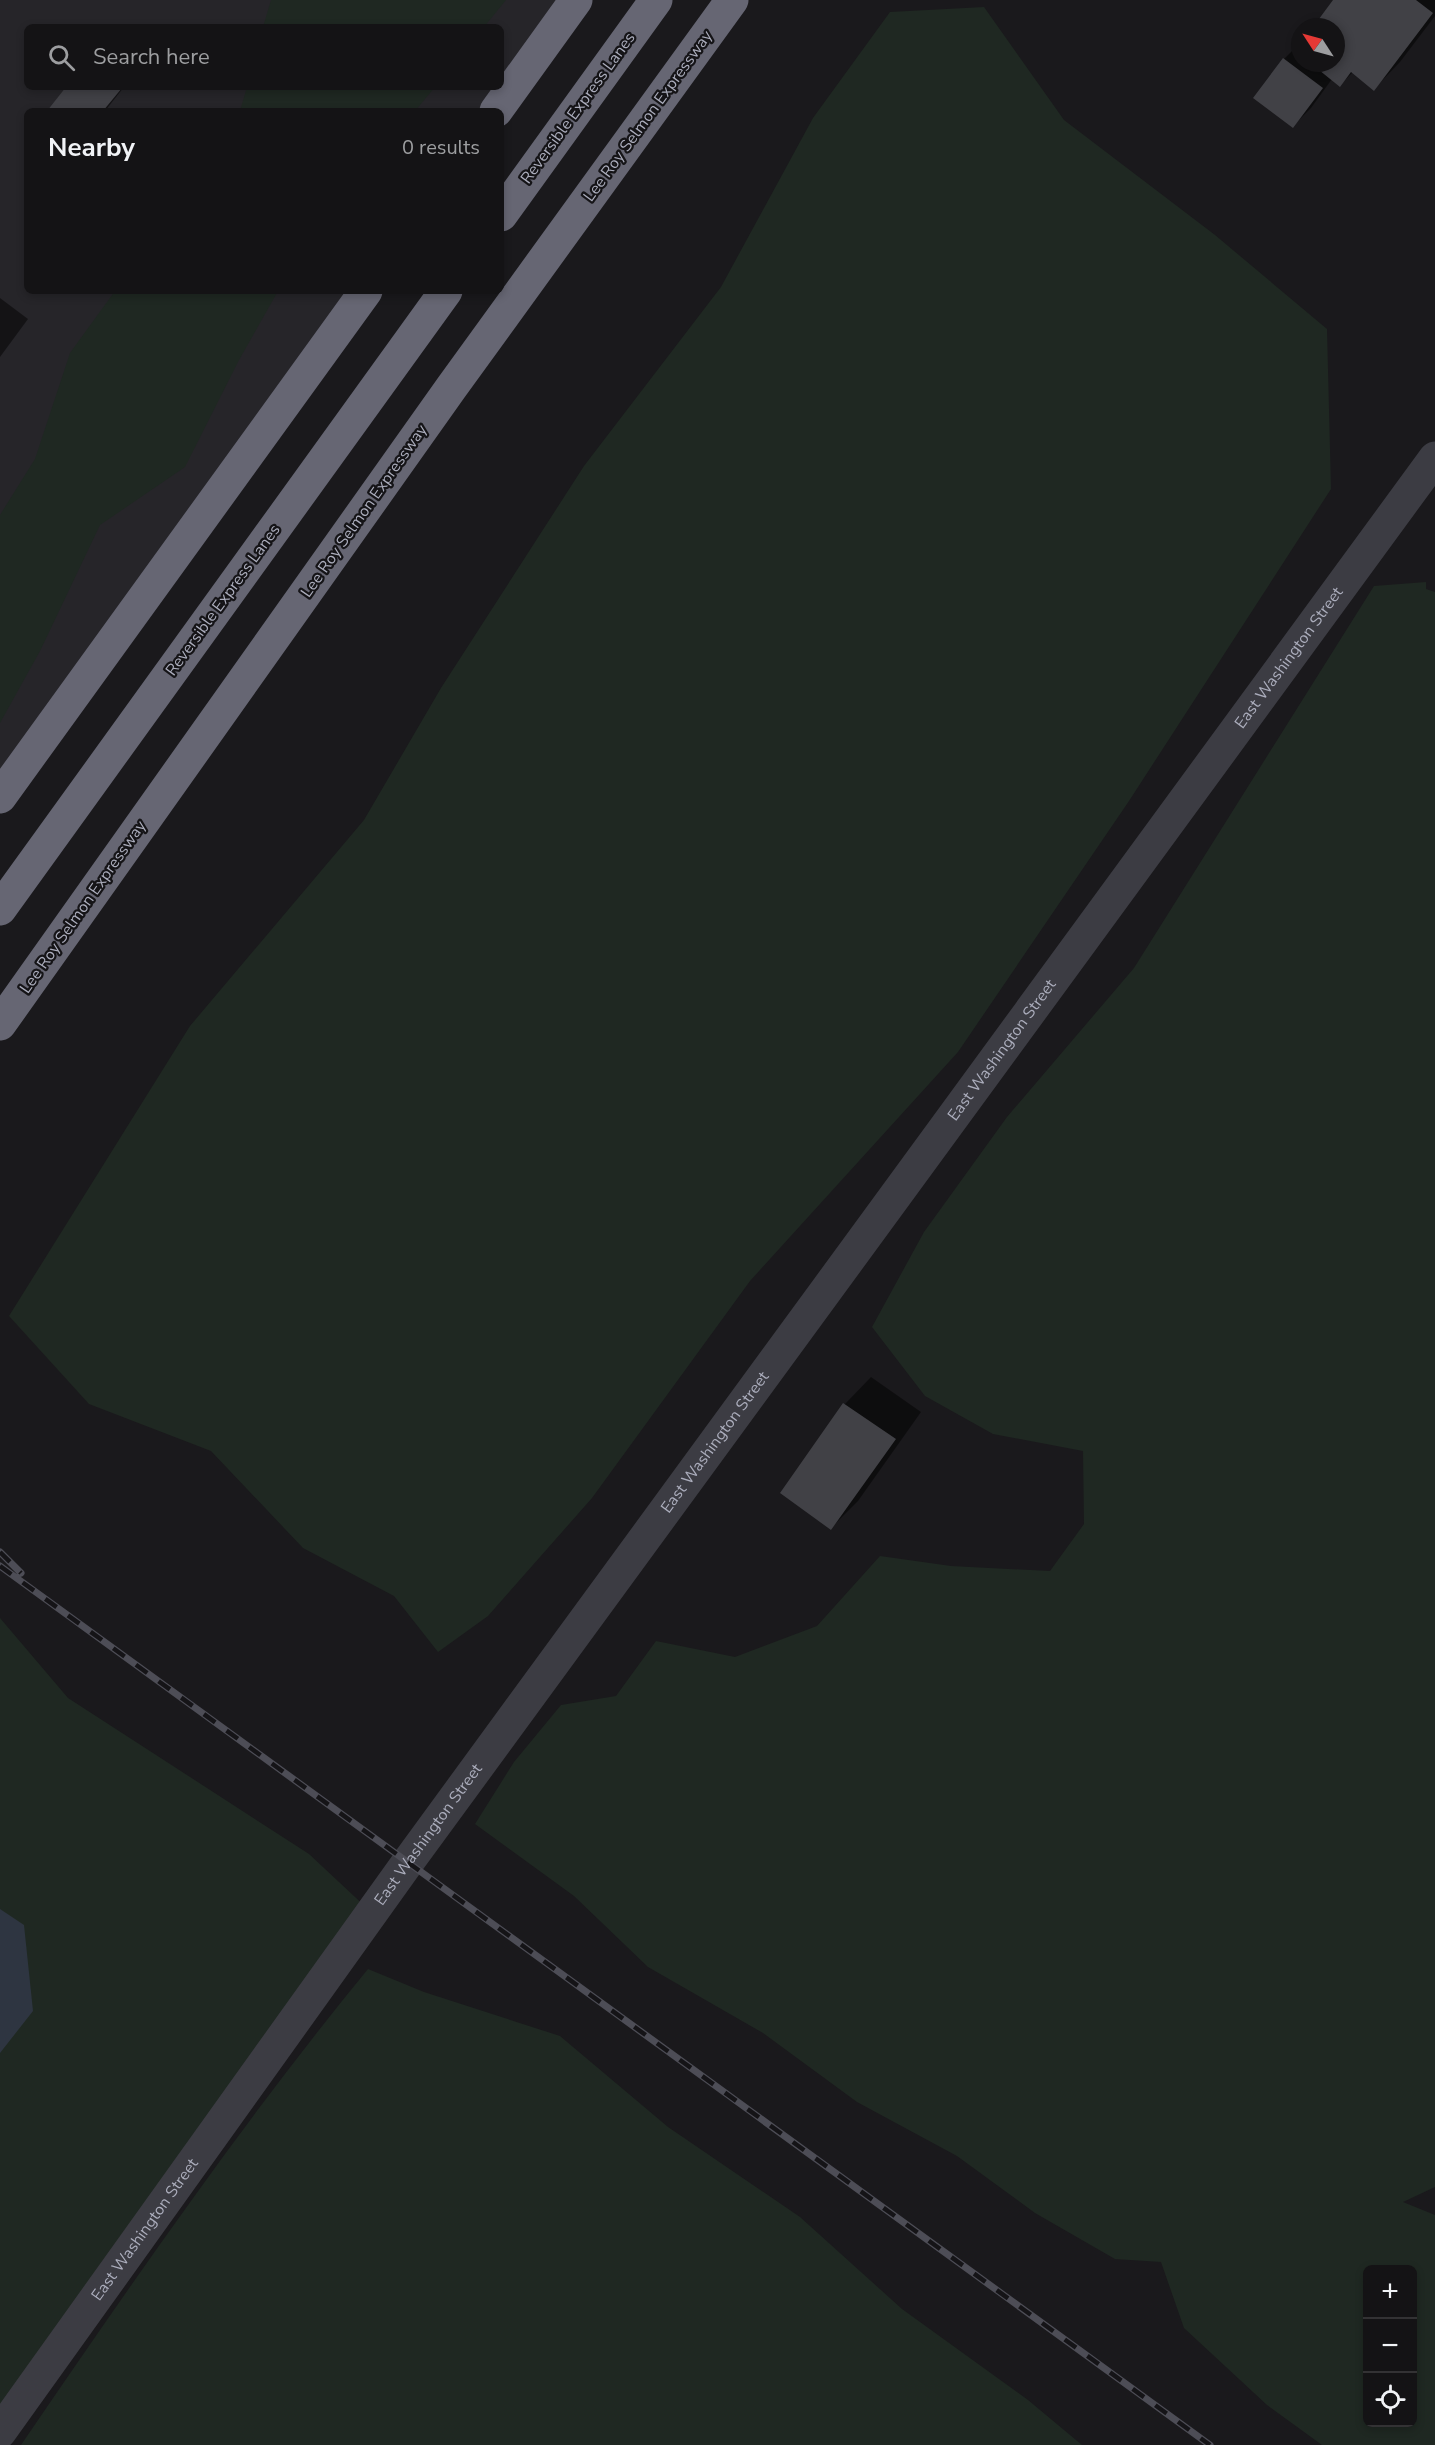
<!DOCTYPE html>
<meta charset="utf-8">
<style>
body{margin:0;font-family:"Nunito Sans",sans-serif;background:#212022;color:#f1f3f6}
.controls{position:absolute;right:18px;bottom:18px;display:grid;overflow:hidden;border-radius:9px;box-shadow:0 3px 9px #0003}
.controls button{width:54px;height:54px;display:grid;place-items:center;padding:0;border:0;border-bottom:2px solid #333234;background:#141315;color:#f1f3f6;font:30px sans-serif}
.compass{position:absolute;left:1291px;top:18px;width:54px;height:54px;border-radius:50%;background:#141315;box-shadow:0 3px 9px #0003;rotate:306deg}
.list{margin:0;padding:0;list-style:none}
h2{display:flex;justify-content:space-between;align-items:center;height:78px;margin:0;padding:0 24px;font-size:26px}
h2 small{font-size:20px;font-weight:400;color:#9d9ea0}
.icon{flex:none;width:33px;height:33px;fill:none;stroke:currentColor;stroke-width:2;stroke-linecap:round;stroke-linejoin:round}
.map{position:relative;flex:none;width:1435px;height:2445px;overflow:hidden}
.search{position:absolute;background:#141315;box-shadow:0 3px 9px #0003;left:24px;top:24px;width:480px;height:66px;display:flex;align-items:center;gap:15px;box-sizing:border-box;padding:0 21px;border-radius:9px;color:#9d9ea0;font-size:22px}
.panel{position:absolute;background:#141315;box-shadow:0 3px 9px #0003;left:24px;top:108px;width:480px;height:186px;border-radius:9px}
.map>svg:first-child{display:block}
</style>
<div class="map">
<svg width="1435" height="2445" viewBox="0 0 1435 2445">
<rect width="100%" height="100%" fill="#1a191c"/>
<path fill="#262529" fill-rule="evenodd" d="M0,0H569L488,111H27V291H356L0,775ZM27,27H501V87H27Z"/>
<path fill="#1f2822" fill-rule="evenodd" d="M271,0H506L484,27H263Z
M984,7L1064,120L1215,235L1327,329L1331,489L1129,801L958,1052L750,1281L592,1498L488,1616L438,1652L394,1596L303,1548L211,1451L89,1404L9,1316L190,1026L364,820L441,688L584,466L721,287L813,118L890,12Z
M247,87H435L415,111H240Z
M115,291H278L239,360L185,467L100,525L40,651L0,723V515L35,459L70,353Z
M1426,582V589L1435,592V2187L1403,2202L1435,2215V2445H1322L1267,2405L1184,2328L1161,2262L1115,2259L1035,2213L957,2156L857,2102L763,2033L648,1967L574,1896L475,1824L514,1762L561,1705L616,1696L656,1641L735,1657L817,1626L880,1556L951,1566L1050,1571L1084,1524L1083,1451L993,1434L925,1396L872,1327L924,1232L1007,1117L1134,968L1374,586ZM1368,2270H1412V2422H1368Z
M0,1618L68,1698L309,1854L370,1911L0,2420Z
M368,1969L424,1992L560,2036L668,2127L800,2217L902,2309L1028,2400L1082,2445H21C131,2284 244,2120 368,1969Z"/>
<path fill="#2e3541" d="M0,1909L24,1925L33,2011L0,2053Z"/>
<path fill="#0007" d="M1335,0H1435V16L1400,62L1374,89L1353,72L1340,85L1332,79L1311,108L1293,126L1284,59L1300,43V63H1336V27H1314Z
M68,87H124L105,111H49Z
M0,298L28,319L0,357Z
M871,1377L921,1412L858,1501L831,1528L782,1493L845,1404Z"/>
<path fill="#414146" d="M1333,0H1416L1433,13L1374,91L1351,72L1340,87L1319,70L1325,63H1336V27H1313Z
M1283,58L1323,88L1293,128L1253,98Z
M66,87H120L122,88L103,111H47Z
M843,1403L896,1439L831,1530L780,1493Z"/>
<g fill="none" stroke-linecap="round" stroke-linejoin="round">
<path stroke="#3c3c43" stroke-width="33" id="s1" d="M0,2432L408,1862L1435,458"/>
<path stroke="#666673" stroke-width="33" d="M496,111L576,0
M501,215L656,0
M0,797L366,291
M0,909L446,291
M0,1024L451,388L732,0"/>
<g stroke="#4d4d56" stroke-width="7">
<path id="rail" d="M0,1552L21,1573
M0,1566L1210,2445"/>
</g>
<use href="#rail" stroke="#151417" stroke-width="4.5" stroke-dasharray="14" stroke-linecap="butt"/>
</g>
<g text-anchor="middle" dominant-baseline="central" stroke-width="4.5" stroke-linejoin="round" paint-order="stroke">
<g font-size="16" fill="#abadbc" stroke="#151417">
<text transform="translate(578 108) rotate(-54)">Reversible Express Lanes</text>
<text transform="translate(648 116) rotate(-54)">Lee Roy Selmon Expressway</text>
<text transform="translate(364 511) rotate(-55)">Lee Roy Selmon Expressway</text>
<text transform="translate(223 600) rotate(-54)">Reversible Express Lanes</text>
<text stroke="none"><textPath href="#s1" startOffset="2193">East Washington Street</textPath></text>
<text transform="translate(83 907) rotate(-55)">Lee Roy Selmon Expressway</text>
<text stroke="none"><textPath href="#s1" startOffset="1707">East Washington Street</textPath></text>
<text stroke="none"><textPath href="#s1" startOffset="1221">East Washington Street</textPath></text>
<text stroke="none"><textPath href="#s1" startOffset="735">East Washington Street</textPath></text>
<text stroke="none"><textPath href="#s1" startOffset="249">East Washington Street</textPath></text>
</g>
</g>
</svg>
<div class="controls">
<button>+</button>
<button>−</button>
<button><svg class="icon" aria-label="locate" viewBox="0 0 24 24"><circle cx="12" cy="12" r="6"/><path d="M12 2v4M12 18v4M2 12h4M18 12h4"/></svg></button>
</div>
<svg class="compass" viewBox="-18 -18 36 36"><path d="M0-13l5 13h-10z" fill="#e53935"/><path d="M0 13l5-13h-10z" fill="#9d9ea0"/></svg>
<div class="search"><svg class="icon" aria-label="search" viewBox="0 0 24 24"><circle cx="10" cy="10" r="6"/><path d="M15 15l6 6"/></svg>Search here</div>
<section class="panel">
<h2>Nearby<small>0 results</small></h2>
<ul class="list">
</ul>
</section>
</div>
